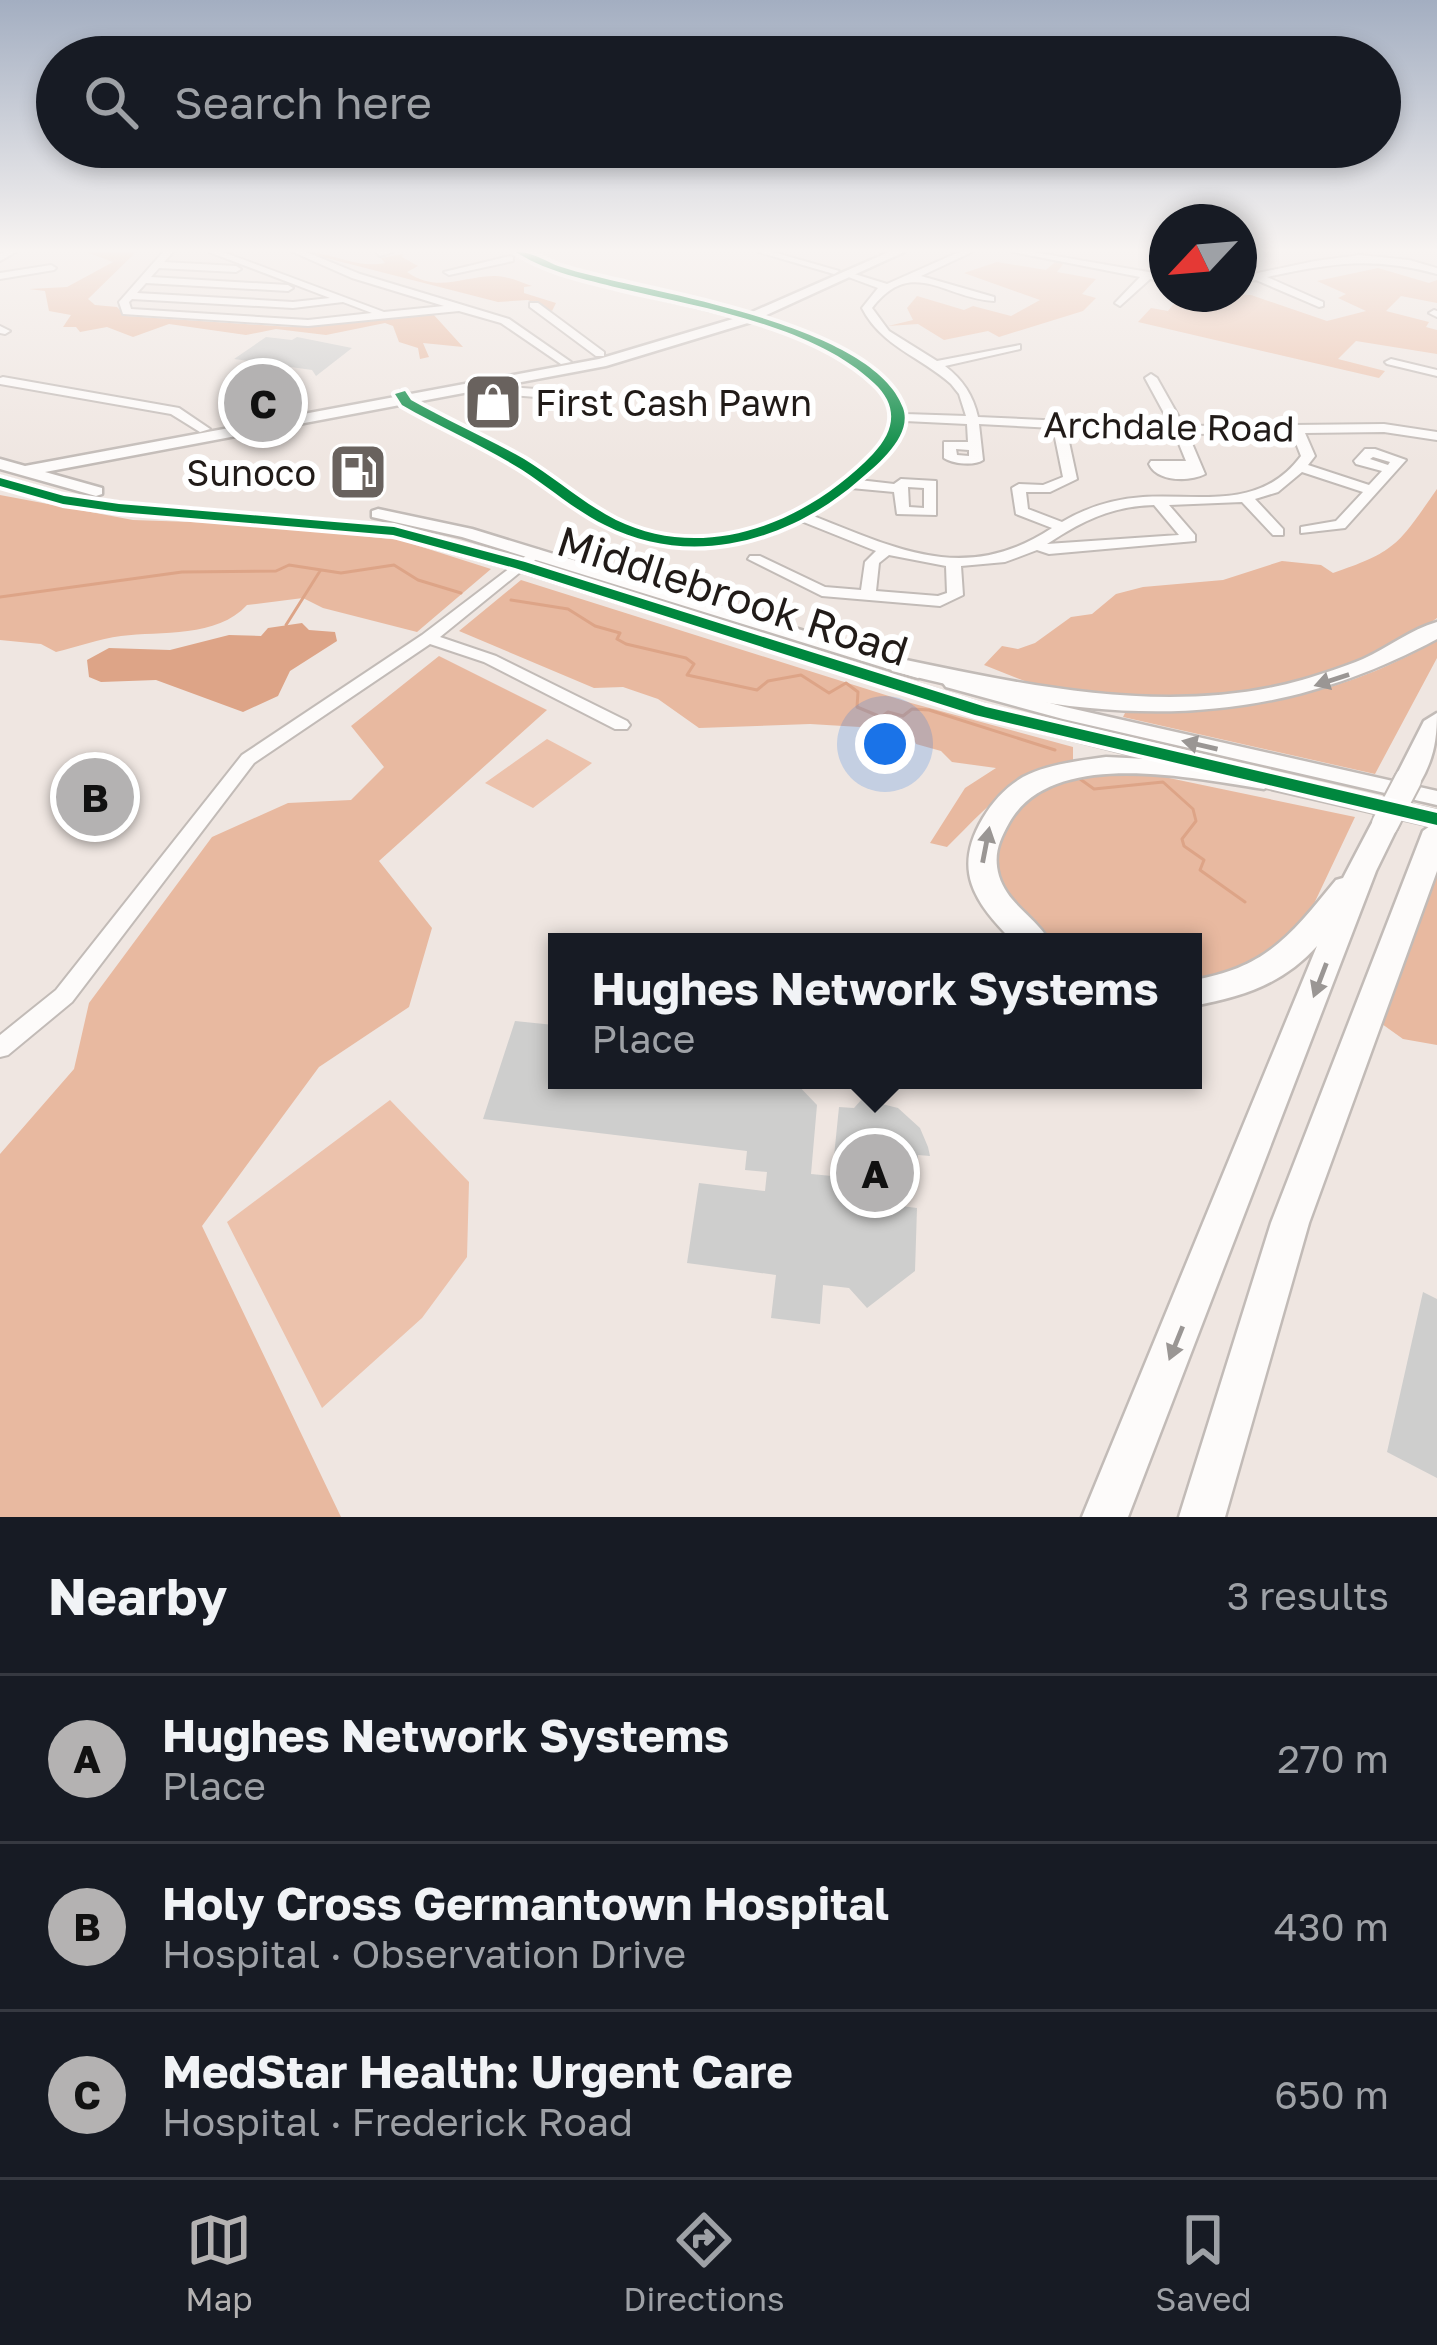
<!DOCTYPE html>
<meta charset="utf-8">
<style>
body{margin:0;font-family:"Golos Text",sans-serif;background:#20242c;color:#f1f3f6}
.compass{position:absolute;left:1149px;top:204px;width:108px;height:108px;border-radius:50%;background:#171b24;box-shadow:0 6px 18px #0003;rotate:244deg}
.you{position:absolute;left:885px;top:744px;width:42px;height:42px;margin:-30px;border:9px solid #fff;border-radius:50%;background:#1a73e8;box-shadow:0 0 0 18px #1a73e833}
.badge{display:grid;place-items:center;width:78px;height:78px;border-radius:50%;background:#b4b2b2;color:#111;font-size:39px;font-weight:700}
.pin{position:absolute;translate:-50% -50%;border:6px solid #fff;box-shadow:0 3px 12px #0006}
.popup{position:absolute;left:548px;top:933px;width:654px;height:156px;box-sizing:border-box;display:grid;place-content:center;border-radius:0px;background:#171b24;filter:drop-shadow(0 3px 9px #0005);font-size:39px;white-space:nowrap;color:#9ea1a6}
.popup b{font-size:45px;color:#f1f3f6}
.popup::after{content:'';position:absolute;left:50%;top:100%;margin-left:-24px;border:24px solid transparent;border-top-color:#171b24}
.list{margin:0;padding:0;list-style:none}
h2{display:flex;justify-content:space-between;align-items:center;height:156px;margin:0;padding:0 48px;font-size:51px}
h2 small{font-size:39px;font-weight:400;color:#9ea1a6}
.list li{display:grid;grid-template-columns:78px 1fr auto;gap:36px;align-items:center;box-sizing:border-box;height:168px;padding:0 48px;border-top:3px solid #363941}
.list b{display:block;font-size:45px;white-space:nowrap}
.list p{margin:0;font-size:39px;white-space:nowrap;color:#9ea1a6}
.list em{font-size:39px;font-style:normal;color:#9ea1a6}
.icon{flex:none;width:66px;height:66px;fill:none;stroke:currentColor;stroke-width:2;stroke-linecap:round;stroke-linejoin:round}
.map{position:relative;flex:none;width:1437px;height:1517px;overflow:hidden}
.search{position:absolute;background:#171b24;box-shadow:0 6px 18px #0003;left:36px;right:36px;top:36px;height:132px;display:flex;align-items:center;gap:30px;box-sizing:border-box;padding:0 42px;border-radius:66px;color:#9ea1a6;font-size:45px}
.sheet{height:660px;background:#171b24}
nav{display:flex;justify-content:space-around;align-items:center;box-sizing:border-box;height:168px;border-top:3px solid #363941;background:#171b24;font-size:33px;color:#9ea1a6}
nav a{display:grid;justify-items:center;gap:6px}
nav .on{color:#b4b2b2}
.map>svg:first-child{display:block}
</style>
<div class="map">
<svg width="1437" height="1517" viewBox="0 0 1437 1517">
<rect width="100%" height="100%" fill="#efe6e1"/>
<path fill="#ecc2ac" d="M1055,262L1064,263L1057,272L1096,279L1082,294L1096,298L1083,311L999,337L988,331L944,340L918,324L888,326L913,320L907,308L917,296L964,310L973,306L1011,316L1040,300L964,273L997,262L1046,270Z
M1378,268L1429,283L1437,280V303L1401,296L1386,311L1429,322L1426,327L1437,330V354L1356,341L1338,359L1385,371L1379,378L1138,322L1151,308L1168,311L1181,295L1213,298V294L1251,295L1327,321L1366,311L1338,298L1346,294L1317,281Z
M547,739L592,763L533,808L485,783Z
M390,1100L469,1182L467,1257L422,1318L322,1408L227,1222Z"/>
<path fill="#e8b9a0" d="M86,252H136L88,299L95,305L117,307L126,316L290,327L433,314L463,347L423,343L429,357L420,359L418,348L399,342L393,326L385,323L326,335L276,329L246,335L169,324L133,337L107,327L80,332L76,327H63L71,315L49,311L45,291L29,289L67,287L113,262Z
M303,252C332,252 357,269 385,263L381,258L403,254L402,257L418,266L407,272C437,293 461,277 493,276C505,275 520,282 532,286L524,287V293L556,303L552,311L528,300L498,302Z
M1437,489V618C1348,686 1227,704 1119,697C1098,695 1074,697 1054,691C1030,684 1007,674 984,665L1002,646L1018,649L1035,643L1071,617L1092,614L1116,594L1143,587L1223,580L1282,561L1321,565L1333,573C1398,551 1399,543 1437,489Z
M0,495L133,520L249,524L400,540L491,569L417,632L323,608L303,598L247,605C217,638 161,631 121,636C99,639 77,647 56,652L41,644L0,640Z
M521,580L911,703L1073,747V763C1016,772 986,808 947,847L930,843L965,788L996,768L952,762L941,751L916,744L910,730L810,724L699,728L658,699L623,687L594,688L459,631Z
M1437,640V658L1375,774L1123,717L1125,713C1237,712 1340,698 1437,640Z
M439,656L547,710L379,861L432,928L409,1007L319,1067L202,1226L341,1517H0V1154L74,1069L89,1003L212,837L288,803L351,800L384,767L351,726Z
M1145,773L1355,817L1303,927L1281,954L1193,986V942H1047L1014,913L990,863C1019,781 1067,776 1145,773Z
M1437,875V1045L1403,1039L1382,1024Z"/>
<path fill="#dda487" d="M302,623L309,630L335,632L337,641L290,671L278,696L243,712L156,680L101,682L89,677L87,660L109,648L170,650L229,635L261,636L268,628Z"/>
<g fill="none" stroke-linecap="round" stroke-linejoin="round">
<path stroke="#dda487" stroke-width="3" d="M0,597L182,572L276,571L289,565L341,573L394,565L418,580L461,593
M511,600L568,609L595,626L620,633L617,639L626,644L686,658L694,664L687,675L757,690L768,681L801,675L829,693L846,683L858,692L857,707L881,717L888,712L903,716L912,709L929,710L1055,750
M286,625L320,571
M1080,779L1094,789L1163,782L1193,809L1196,821L1182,839L1184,846L1204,860L1200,870L1245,902"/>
</g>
<path fill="#cececd" d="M266,337L292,340L297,337L352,348L316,376L312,370L234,359Z
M515,1021L554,1025L549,1044L557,1045V1080H617L673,1089L687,1080H793L817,1105L811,1174L832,1176L839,1107L854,1108L862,1099L898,1108L920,1128L928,1147L930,1156L918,1155L917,1187L855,1179L854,1200L917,1208L915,1271L867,1308L849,1288L823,1285L820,1324L771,1318L776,1275L687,1263L699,1183L765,1191L767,1172L745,1170L747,1151L483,1119Z
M1423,1292L1437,1299V1478L1387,1452Z"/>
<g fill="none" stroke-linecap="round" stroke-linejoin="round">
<g stroke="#c2bbb7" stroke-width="4">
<path id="minor" d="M4,252H16L0,261V254Z
M163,252H173L164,262L236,266L241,269L236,272L159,268L151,277L288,285L293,288L288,291L146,283L137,293L293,302L330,298L209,252H223L384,312L444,306L352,278L293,252H306L360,274L509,319L571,362L561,364L501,323L459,311L308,326L123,314L119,302ZM132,299L293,308L343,302L372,313L308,320L131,309L129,302Z
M376,252H393L380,256Z
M516,252H528L558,266C643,289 875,322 905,414L966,416L959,394L951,384C921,357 881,346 862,308L878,288L843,275L848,272L887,284L959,252H972L921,276L994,297V301C944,298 912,256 872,308L889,331L937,361L1020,345V349L945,366C963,380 973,395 978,417L1171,426L1145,378L1151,374L1157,378L1184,426L1384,424L1437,432V440L1384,432L1305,433L1315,456L1308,465L1369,485L1382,471L1356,464L1354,461L1365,449H1375L1406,460L1345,528L1301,533V527L1336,521L1363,492L1302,472L1278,492L1255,499L1283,529V535H1273L1242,502L1169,505L1195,535V541L1049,554L1037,550L1005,562L961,566L963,595L940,606L822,596L748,559L750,556H760L825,587L861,590L865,562L876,551L801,521C743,553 661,554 602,524C572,508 546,484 517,466C480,444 439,426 402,405L395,394L401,390C437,417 481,435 521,458C553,476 580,501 613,518C687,556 767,536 830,490C855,472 888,448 893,415C862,309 600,307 516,252ZM905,421L967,424L968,442H944V458C953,464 974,466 983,460L979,424L1053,428L1063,477L1043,485L1019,484L1012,488L1016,514L1052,528C966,585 897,549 811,515L851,488L894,492L897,514L936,515V481L901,479L894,484L859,480C879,464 896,446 905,421ZM1066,428L1175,434L1186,461H1151L1149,464C1157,482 1189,482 1205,474L1188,434L1292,433L1301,456C1261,510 1203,494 1143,497C1114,499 1087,507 1062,522L1028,509L1026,492H1050L1077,479ZM956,449L969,450V456L957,455ZM1373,457L1390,462L1388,465L1370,459ZM908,487L924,488V508L909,507ZM1154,505L1179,535L1047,544C1082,521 1112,506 1154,505ZM889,555L946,566L947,593L938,596L876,591L879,563Z
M758,252H773L839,271L834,274Z
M1013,252H1033L1148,272L1167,276V282L1150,279L1120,306L1115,303L1140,277Z
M1360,255L1409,260L1437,268V274C1371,256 1333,263 1267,277L1323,302V306L1319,307L1256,280L1239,283V277L1315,261Z
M510,256L513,257V261L449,275L444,272Z
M51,265L56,268L54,270L0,279V273Z
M530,303H538L604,352V356H596L530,307Z
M1434,310L1437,311V317L1429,313Z
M0,326L10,331L5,334L0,333Z
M1391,359L1437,370V376L1387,364L1385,362Z
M3,377L179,408L210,429L200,432L171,414L0,384V378Z
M478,385L536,389L542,393L536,397L474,392L472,389Z
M535,549L540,550V556L440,637L496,656L627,721L630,725L627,729H615L484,662L430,644L254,763L72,1002L8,1055L0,1057V1035L56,990L242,755L422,635Z"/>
</g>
<g stroke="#c2bbb7" stroke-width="5">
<path id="major" d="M889,252H904L751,322L606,366L45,472L102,488V494L96,496L0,469V459L25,466L599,359L743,316Z
M0,477L64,495L119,503L394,526L526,561L987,706L1209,760L1220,767L1209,774L974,715L514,569L393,536L119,513L63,505L0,487Z
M378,509L472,529L925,668L928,672L918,678L911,676L462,537L372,517V511Z
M953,677L1065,707L1437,791V805L1063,719L946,687L943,683L946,679Z
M1245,769L1437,811V827L1237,781L1234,776Z"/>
</g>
<g stroke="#c2bbb7" stroke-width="5">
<path id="highway" d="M1437,622V639C1251,739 1091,721 892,671L889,666L901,659C1030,686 1171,717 1302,680C1322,674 1344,667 1363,659C1388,648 1411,629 1437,622Z
M1437,713C1437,742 1433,761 1418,786H1398L1394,780L1424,721Z
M1106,757L1188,761L1274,774L1278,780L1264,789C1194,779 1052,746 1009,823C999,841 993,855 999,876C1008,905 1036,917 1050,942H1014C974,902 952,870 983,818C993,801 1006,787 1023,777C1048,764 1078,761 1106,757Z
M1385,814L1399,824L1376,871L1128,1517H1082L1317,946C1283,984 1242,997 1193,1006V980C1266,968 1291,935 1336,880L1343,878L1375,817Z
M1437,821V871L1309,1223L1225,1517H1179L1271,1223L1423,831Z"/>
</g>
<use href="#minor" fill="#fdfbfa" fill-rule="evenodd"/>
<use href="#major" fill="#fdfbfa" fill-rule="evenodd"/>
<use href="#highway" fill="#fdfbfa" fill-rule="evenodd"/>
<g stroke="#c2bbb7" stroke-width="30" stroke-linecap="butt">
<path id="highway-bridge" d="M1385,824L1408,780"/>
</g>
<use href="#highway-bridge" stroke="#fdfbfa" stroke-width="26"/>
<g stroke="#fff" stroke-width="8">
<path id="cycleway" d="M516,252C533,252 543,260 558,266C570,270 582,273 594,276C668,295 875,328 903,408C913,436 877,465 858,481C789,541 691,569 605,525C572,509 545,483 514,465C478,443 438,426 402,405L395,394L405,391L411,400C448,421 487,438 524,459C555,478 583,503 616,520C706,564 808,522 873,454C895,431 899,406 874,383C813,325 699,307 619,288C584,279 547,272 516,252Z
M0,478L64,496L119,504L394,527L525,562L986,707L1437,813V825L975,715L515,568L393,535L119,512L63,504L0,486Z"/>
</g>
<use href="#cycleway" fill="#00873e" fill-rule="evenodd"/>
</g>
<defs><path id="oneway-solid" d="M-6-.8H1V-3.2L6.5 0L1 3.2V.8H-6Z" transform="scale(3)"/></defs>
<g fill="#9a9694">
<use href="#oneway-solid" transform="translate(1332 680) rotate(162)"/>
<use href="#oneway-solid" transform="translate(1200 745) rotate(-167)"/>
<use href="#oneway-solid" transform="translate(986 845) rotate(-79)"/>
<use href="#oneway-solid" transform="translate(1320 980) rotate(111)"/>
<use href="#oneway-solid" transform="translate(1176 1343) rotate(112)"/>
</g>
<linearGradient id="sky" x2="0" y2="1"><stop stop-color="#a3aec1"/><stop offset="0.54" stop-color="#f8f4f2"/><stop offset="1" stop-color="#f8f4f2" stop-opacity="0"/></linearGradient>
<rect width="1437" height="464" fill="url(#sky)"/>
<defs>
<g id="shop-square" transform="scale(3)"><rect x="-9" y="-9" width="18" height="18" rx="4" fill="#69625e" stroke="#fff"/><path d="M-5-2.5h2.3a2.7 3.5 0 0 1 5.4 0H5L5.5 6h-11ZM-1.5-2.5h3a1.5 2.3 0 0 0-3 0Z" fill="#fff"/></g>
<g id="fuel-square" transform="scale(3)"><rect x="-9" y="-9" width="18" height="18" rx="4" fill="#69625e" stroke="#fff"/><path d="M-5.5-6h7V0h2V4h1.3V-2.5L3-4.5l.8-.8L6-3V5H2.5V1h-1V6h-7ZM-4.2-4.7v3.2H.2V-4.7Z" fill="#fff"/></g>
</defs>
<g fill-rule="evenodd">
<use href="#shop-square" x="493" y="402"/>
<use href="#fuel-square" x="358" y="472"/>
</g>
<g text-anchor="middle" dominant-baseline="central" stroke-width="12" stroke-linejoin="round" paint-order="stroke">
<g font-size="36" fill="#211b18" stroke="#fff" text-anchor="start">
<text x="535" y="402">First Cash Pawn</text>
<text x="316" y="472" text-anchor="end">Sunoco</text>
</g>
<g font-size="36" fill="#211b18" stroke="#fff">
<text transform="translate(1169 426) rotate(1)">Archdale Road</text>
</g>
<g font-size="42" fill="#211b18" stroke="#fff">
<text transform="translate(733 595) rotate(18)">Middlebrook Road</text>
</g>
</g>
</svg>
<svg class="compass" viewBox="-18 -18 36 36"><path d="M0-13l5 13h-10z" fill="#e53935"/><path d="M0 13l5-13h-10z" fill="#9ea1a6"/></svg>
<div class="you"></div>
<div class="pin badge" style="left:875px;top:1173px">A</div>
<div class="popup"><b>Hughes Network Systems</b>Place</div>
<div class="pin badge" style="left:95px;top:797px">B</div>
<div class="pin badge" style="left:263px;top:403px">C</div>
<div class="search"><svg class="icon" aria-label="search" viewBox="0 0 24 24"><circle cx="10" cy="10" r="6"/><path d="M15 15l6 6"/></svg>Search here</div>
</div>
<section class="sheet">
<h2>Nearby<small>3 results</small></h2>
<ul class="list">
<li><span class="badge">A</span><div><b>Hughes Network Systems</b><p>Place</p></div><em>270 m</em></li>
<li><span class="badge">B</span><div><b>Holy Cross Germantown Hospital</b><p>Hospital · Observation Drive</p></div><em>430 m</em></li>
<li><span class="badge">C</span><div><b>MedStar Health: Urgent Care</b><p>Hospital · Frederick Road</p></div><em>650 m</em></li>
</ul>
</section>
<nav>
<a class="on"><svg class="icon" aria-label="map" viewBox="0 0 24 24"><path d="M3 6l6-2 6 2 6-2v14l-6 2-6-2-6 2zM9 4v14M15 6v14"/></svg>Map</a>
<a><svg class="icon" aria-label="directions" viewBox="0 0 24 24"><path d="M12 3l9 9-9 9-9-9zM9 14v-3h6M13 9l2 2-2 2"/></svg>Directions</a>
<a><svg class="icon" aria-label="saved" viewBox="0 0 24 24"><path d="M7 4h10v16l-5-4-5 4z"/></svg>Saved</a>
</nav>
